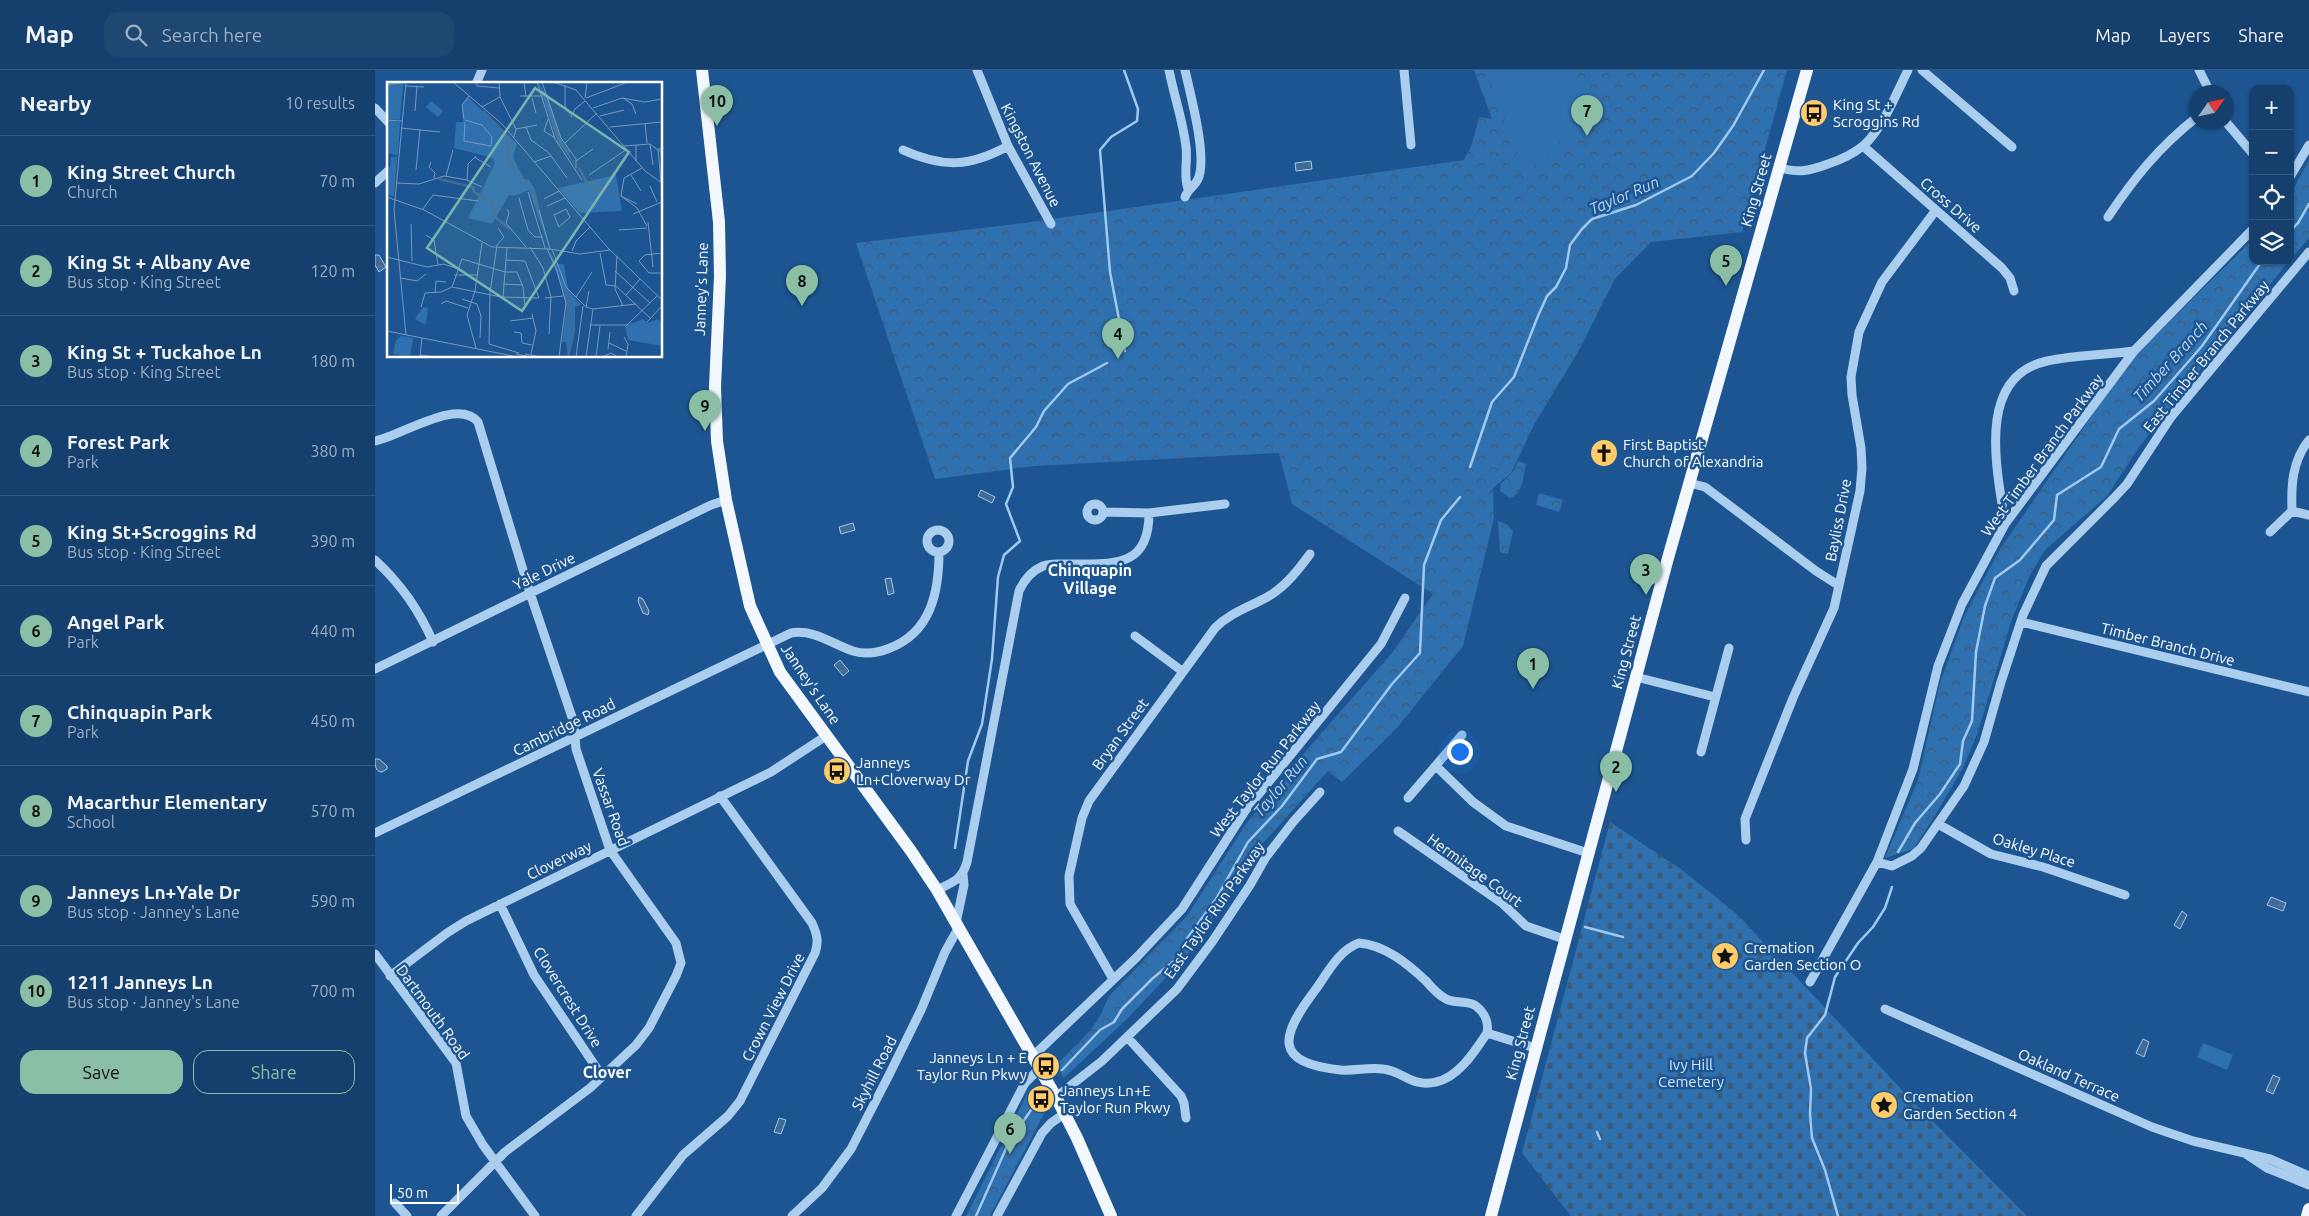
<!DOCTYPE html>
<meta charset="utf-8">
<style>
body{margin:0;font-family:Ubuntu,sans-serif;background:#1e4772;color:#f1f3f6}
.controls{position:absolute;right:15px;top:15px;display:grid;overflow:hidden;border-radius:10px;box-shadow:0 1px 4px #0004}
.controls button{width:45px;height:45px;display:grid;place-items:center;padding:0;border:0;border-bottom:1px solid #345980;background:#15406d;color:#f1f3f6;font:25px sans-serif}
.compass{position:absolute;left:1814px;top:15px;width:45px;height:45px;border-radius:50%;background:#15406d;box-shadow:0 1px 4px #0004;rotate:56deg}
.scale{position:absolute;left:15px;bottom:12px;width:69px;box-sizing:border-box;padding-left:5px;border:2px solid #fff;border-top:0;font-size:14px;line-height:18px;white-space:nowrap;color:#fff;-webkit-text-stroke:4px #1c5591;paint-order:stroke}
.you{position:absolute;left:1084px;top:681px;width:18px;height:18px;margin:-12px;border:4px solid #fff;border-radius:50%;background:#1a73e8;box-shadow:0 0 0 8px #1a73e833}
.badge{display:grid;place-items:center;width:32px;height:32px;border-radius:50%;background:#8abfa5;color:#111;font-size:16px;font-weight:700}
.pin{position:absolute;translate:-50% -41px;filter:drop-shadow(0 1px 2px #0008)}
.pin::after{content:'';position:absolute;top:26px;width:18px;height:15px;background:inherit;clip-path:polygon(0 0,100% 0,50% 100%)}
.list{margin:0;padding:0;list-style:none}
h2{display:flex;justify-content:space-between;align-items:center;height:65px;margin:0;padding:0 20px;font-size:21px}
h2 small{font-size:16px;font-weight:400;color:#9dafc2}
.list li{display:grid;grid-template-columns:32px 1fr auto;gap:15px;align-items:center;box-sizing:border-box;height:90px;padding:0 20px;border-top:1px solid #345980}
.list b{display:block;font-size:19px;white-space:nowrap}
.list p{margin:0;font-size:16px;white-space:nowrap;color:#9dafc2}
.list em{font-size:16px;font-style:normal;color:#9dafc2}
.actions{display:flex;gap:10px;padding:15px 20px}
.actions a{flex:1;padding:11px 0;border:1px solid #8abfa5;border-radius:15px;text-align:center;font-size:18px;color:#8abfa5}
.actions .main{background:#8abfa5;color:#111}
.icon{flex:none;width:28px;height:28px;fill:none;stroke:currentColor;stroke-width:2;stroke-linecap:round;stroke-linejoin:round}
.map{position:relative;flex:none;width:1934px;height:1146px;overflow:hidden}
header{display:flex;align-items:center;gap:30px;box-sizing:border-box;height:70px;padding:0 25px;background:#15406d;border-bottom:1px solid #345980}
header strong{font-size:24px}
nav{display:flex;gap:28px;margin-inline-start:auto;font-size:18px}
.search{width:350px;height:45px;background:#1e4772;display:flex;align-items:center;gap:12px;box-sizing:border-box;padding:0 18px;border-radius:15px;color:#9dafc2;font-size:19px}
main{display:flex}
aside{flex:1;background:#15406d}
.map>svg:first-child{display:block}
</style>
<header>
<strong>Map</strong>
<div class="search"><svg class="icon" aria-label="search" viewBox="0 0 24 24"><circle cx="10" cy="10" r="6"/><path d="M15 15l6 6"/></svg>Search here</div>
<nav><a>Map</a><a>Layers</a><a>Share</a></nav>
</header>
<main>
<aside>
<h2>Nearby<small>10 results</small></h2>
<ul class="list">
<li><span class="badge">1</span><div><b>King Street Church</b><p>Church</p></div><em>70 m</em></li>
<li><span class="badge">2</span><div><b>King St + Albany Ave</b><p>Bus stop · King Street</p></div><em>120 m</em></li>
<li><span class="badge">3</span><div><b>King St + Tuckahoe Ln</b><p>Bus stop · King Street</p></div><em>180 m</em></li>
<li><span class="badge">4</span><div><b>Forest Park</b><p>Park</p></div><em>380 m</em></li>
<li><span class="badge">5</span><div><b>King St+Scroggins Rd</b><p>Bus stop · King Street</p></div><em>390 m</em></li>
<li><span class="badge">6</span><div><b>Angel Park</b><p>Park</p></div><em>440 m</em></li>
<li><span class="badge">7</span><div><b>Chinquapin Park</b><p>Park</p></div><em>450 m</em></li>
<li><span class="badge">8</span><div><b>Macarthur Elementary</b><p>School</p></div><em>570 m</em></li>
<li><span class="badge">9</span><div><b>Janneys Ln+Yale Dr</b><p>Bus stop · Janney's Lane</p></div><em>590 m</em></li>
<li><span class="badge">10</span><div><b>1211 Janneys Ln</b><p>Bus stop · Janney's Lane</p></div><em>700 m</em></li>
</ul>
<div class="actions"><a class="main">Save</a><a>Share</a></div>
</aside>
<div class="map">
<svg width="1934" height="1146" viewBox="0 0 1934 1146">
<defs>
<pattern id="forest-crowns" width="20" height="18" patternUnits="userSpaceOnUse" patternTransform="scale(1.25)"><rect width="20" height="18" fill="#2f70af"/><path d="M2 6a3 3 0 1 1 6 0M12 15a3 3 0 1 1 6 0" fill="none" stroke="#405a74"/></pattern>
<pattern id="cemetery-stones" width="16" height="16" patternUnits="userSpaceOnUse" patternTransform="scale(1.25)"><rect width="16" height="16" fill="#2f70af"/><path d="M2 7V4a2 2 0 0 1 4 0v3zM10 15v-3a2 2 0 0 1 4 0v3z" fill="#405a74"/></pattern>
<pattern id="water-ripples" width="26" height="14" patternUnits="userSpaceOnUse" patternTransform="scale(1.25)"><rect width="26" height="14" fill="#416a95"/><path d="M2 4q2-2 4 0t4 0M15 11q2-2 4 0t4 0" fill="none" stroke="#5e80a5"/></pattern>
</defs>
<rect width="100%" height="100%" fill="#1c5591"/>
<path fill="url(#forest-crowns)" d="M1099,0H1412L1367,162L1276,172L1240,209L1203,282L1160,353L1136,403L1118,418L1119,448L1088,576L1021,659L967,712L953,701L882,780L814,883L753,948L689,1008L681,995L715,961L725,946L734,926L812,846L871,754L936,675L1017,583L1058,524L917,434L904,383L660,396L560,409L481,173L649,153L1089,90L1097,74L1104,47L1117,49Z
M1934,90V168L1915,190V125Z
M1878,169V191H1914L1803,327L1765,376L1732,426L1670,480L1654,507L1636,552L1603,662L1588,698L1558,749L1538,779L1510,788L1543,710L1565,613L1589,547L1625,479L1754,292Z
M1143,391L1151,394C1148,406 1148,425 1135,428L1125,421L1126,413L1138,402Z
M1164,423L1188,430L1184,442L1161,435Z
M1123,451L1132,454L1138,461L1133,484L1125,482Z
M659,1017L673,1036L615,1146H591L654,1020Z"/>
<path fill="url(#cemetery-stones)" d="M1235,752L1307,800L1363,845L1527,1020L1652,1146H1196L1147,1083Z"/>
<path fill="#2f70af" d="M1112,0H1200L1212,40L1203,46L1206,59L1188,68L1165,93L1148,98Z
M1828,973L1858,985L1852,1000L1822,987Z"/>
<path fill="url(#water-ripples)" stroke="#9fc9f0" d="M936,91L937,99L921,101L920,93Z
M0,185H4L11,197L4,202L0,195Z
M606,420L620,427L617,433L603,426Z
M478,453L480,460L466,464L464,457Z
M516,508L519,523L513,525L510,509Z
M264,527L268,529L274,541L273,545L268,543L263,531Z
M465,590L474,601L468,606L459,595Z
M0,689H4L12,696V699L7,702C0,702 0,694 0,689Z
M1896,827L1911,833L1908,841L1892,835Z
M1807,841L1812,845L1805,859L1799,855Z
M1768,969L1774,972L1769,987L1761,983Z
M1898,1005L1905,1008L1898,1024L1891,1021Z
M404,1048L411,1050L406,1064L399,1062Z"/>
<g fill="none" stroke-linecap="round" stroke-linejoin="round">
<path stroke="#9fc9f0" stroke-width="2.5" d="M749,0L763,39L762,51L736,67L725,80L735,202L750,281
M1915,161L1923,153L1934,134
M1095,397L1117,332L1139,307L1163,246L1172,226L1181,217L1191,198L1195,175L1207,159L1217,149L1261,135L1317,106L1339,83L1358,56L1389,0
M580,778L593,691L607,654L617,589L623,507L629,485L645,471L631,434L638,417L635,388L661,357L669,341L693,314L732,293
M1523,782L1540,753L1565,724L1585,694L1588,671L1597,651L1601,582L1610,536L1620,508L1645,490L1679,450L1682,425L1726,397L1744,359L1779,331L1827,276L1887,191
M1210,857L1248,867
M687,1000L725,960L739,952L747,939L778,908L804,887L811,870L841,829L873,772L907,736L942,689L966,682L1017,614L1045,583L1049,495L1066,450L1085,427
M1222,1062L1225,1069
M601,1146L633,1074L660,1034
M1463,1146L1450,1100L1437,1068L1435,1044L1436,1019L1430,983L1432,968L1450,945L1460,907L1483,873L1498,857L1510,838L1517,817"/>
<path stroke="#abcdee" stroke-width="9" d="M602,0L633,76L676,154
M794,0C799,26 808,51 811,77C813,92 808,104 813,119
M810,0C815,23 833,88 823,109C820,116 813,119 810,127
M1029,0L1036,75
M1547,0L1637,77
M1824,0L1835,22
M101,14L107,0
M0,38L14,53
M1851,52L1878,84
M1488,76L1627,198L1635,208L1639,221
M528,80C568,98 595,97 633,76
M1405,98C1425,103 1434,101 1453,94C1465,90 1478,84 1488,76C1507,60 1522,22 1533,0
M1915,107L1934,75
M0,113L14,100
M1733,147C1759,108 1784,77 1822,47
M0,371C26,366 83,327 103,352L155,523L199,653L201,679L235,780L301,873L306,893L301,906L274,958L261,975L215,1018L130,1082L66,1146
M1314,413L1330,417L1441,501L1463,515
M712 442a8 8 0 1 1 16 0a8 8 0 1 1-16 0Z
M1917,441C1916,416 1917,391 1934,370
M728,442L774,443L850,434
M1630,454C1623,403 1599,307 1672,291C1700,285 1730,285 1759,281
M552 471a11 11 0 1 1 22 0a11 11 0 1 1-22 0Z
M1895,462L1917,441L1934,445
M0,490C26,514 44,539 58,572
M1646,552L1934,622
M760,566L807,601
M0,599L336,435L351,430
M1261,607L1340,627
M1326,682L1354,578
M1061,696L1098,732L1131,756L1213,783
M1033,728L1087,665
M1563,754L1616,784L1668,797L1750,825
M1023,761L1127,833L1151,856L1189,869
M0,763L416,563C439,559 457,574 478,581C491,585 503,583 515,578C556,562 564,522 564,482
M1371,770L1370,749L1418,628L1459,538L1485,421L1487,398L1486,378L1477,325L1476,307L1484,262L1507,212L1561,140
M1502,792L1517,796L1537,786L1546,778L1589,716L1609,672L1626,612L1648,545L1671,496L1739,428L1752,414L1796,347L1934,182
M562,820C578,812 587,810 592,792L644,521C649,510 656,501 668,496C674,493 683,494 691,494C735,493 774,501 774,443
M125,834L159,905L227,1006
M581,853L589,815L588,804
M984,873C1010,875 1033,894 1051,911C1057,918 1063,925 1071,929C1080,934 1093,930 1101,936C1110,943 1114,953 1112,963C1100,981 1084,1007 1061,1012C1037,1018 1028,1001 1008,999C994,997 980,1001 966,1000C896,993 906,965 941,919C953,902 964,880 984,873Z
M0,884L81,993L91,1046L108,1075L160,1146
M15,906L72,863L91,851L396,702L451,666
M738,909L695,834L694,806L707,748L714,731L840,558C856,542 875,537 894,526C911,516 924,499 935,484
M1435,912L1502,792L1538,699L1563,596L1587,534L1630,454L1759,281L1878,159
M1510,939L1777,1057L1818,1071L1895,1089L1934,1106
M1112,963L1160,978
M752,967L806,1026L809,1033L811,1048
M657,987L761,888L807,839L870,741L1006,574L1030,528
M681,1027L727,991L802,919L837,872L875,815L891,787L918,752L945,722
M1871,1084L1892,1098L1934,1115
M20,1133L32,1146
M261,1146L308,1085L353,1046L365,1031L440,883C444,871 442,864 437,853L345,726
M417,1146L447,1118L476,1079L515,1003L546,940L570,882L584,857
M581,1146L650,1013L664,999
M622,1146L667,1063L676,1053L689,1044"/>
<path stroke="#f3f8ff" stroke-width="12" d="M327,0L344,152L345,206L340,317L342,371L351,430L375,536L405,602L536,781L562,820L681,1027L702,1068L736,1146
M1116,1146L1293,488L1432,0
M1932,1146L1934,1139"/>
</g>
<defs>
<g id="bus-disc" transform="scale(1.4375)"><circle r="9.5" fill="#ffcc69" stroke="#1c5591"/><path d="M-5-6H5V4H4V6H2V4H-2V6H-4V4H-5ZM-3.5-4V0h7V-4ZM-3.5 1.2v1.5H-2V1.2ZM2 1.2v1.5H3.5V1.2Z" fill="#111"/></g>
<g id="church-disc" transform="scale(1.4375)"><circle r="9.5" fill="#ffcc69" stroke="#1c5591"/><path d="M-1.2-6h2.4v3.5h3.3v2.4h-3.3V6h-2.4V-.1h-3.3v-2.4h3.3Z" fill="#111"/></g>
<g id="sight-disc" transform="scale(1.4375)"><circle r="9.5" fill="#ffcc69" stroke="#1c5591"/><path d="M0-6L1.8-2.2L6-1.7L2.9 1.2L3.7 5.4L0 3.3L-3.7 5.4L-2.9 1.2L-6-1.7L-1.8-2.2Z" fill="#111"/></g>
</defs>
<g fill-rule="evenodd">
<use href="#bus-disc" x="1439" y="43"/>
<use href="#church-disc" x="1229" y="383"/>
<use href="#bus-disc" x="462" y="701"/>
<use href="#sight-disc" x="1350" y="886"/>
<use href="#bus-disc" x="671" y="996"/>
<use href="#bus-disc" x="666" y="1029"/>
<use href="#sight-disc" x="1509" y="1035"/>
</g>
<g text-anchor="middle" dominant-baseline="central" stroke-width="5" stroke-linejoin="round" paint-order="stroke">
<g font-size="15" fill="#fff" stroke="#1c5591" text-anchor="start">
<text x="1458" y="34">King St +<tspan x="1458" dy="17">Scroggins Rd</tspan></text>
<text x="1248" y="374">First Baptist<tspan x="1248" dy="17">Church of Alexandria</tspan></text>
<text x="481" y="692">Janneys<tspan x="481" dy="17">Ln+Cloverway Dr</tspan></text>
<text x="1369" y="877">Cremation<tspan x="1369" dy="17">Garden Section O</tspan></text>
<text x="652" y="987" text-anchor="end">Janneys Ln + E<tspan x="652" dy="17">Taylor Run Pkwy</tspan></text>
<text x="685" y="1020">Janneys Ln+E<tspan x="685" dy="17">Taylor Run Pkwy</tspan></text>
<text x="1528" y="1026">Cremation<tspan x="1528" dy="17">Garden Section 4</tspan></text>
</g>
<g font-size="15" fill="#fff" stroke="#1c5591">
<text transform="translate(656 85) rotate(63)">Kingston Avenue</text>
<text transform="translate(1381 120) rotate(-74)">King Street</text>
<text transform="translate(1576 135) rotate(41)">Cross Drive</text>
<text transform="translate(326 219) rotate(-88)">Janney's Lane</text>
<text transform="translate(1831 286) rotate(-51)">East Timber Branch Parkway</text>
<text transform="translate(1667 385) rotate(-54)">West Timber Branch Parkway</text>
<text transform="translate(1463 450) rotate(-79)">Bayliss Drive</text>
<text transform="translate(169 501) rotate(-26)">Yale Drive</text>
<text transform="translate(1793 574) rotate(14)">Timber Branch Drive</text>
<text transform="translate(1251 582) rotate(-75)">King Street</text>
<text transform="translate(436 614) rotate(56)">Janney's Lane</text>
<text transform="translate(189 657) rotate(-26)">Cambridge Road</text>
<text transform="translate(745 664) rotate(-54)">Bryan Street</text>
<text transform="translate(890 699) rotate(-52)">West Taylor Run Parkway</text>
<text transform="translate(236 737) rotate(70)">Vassar Road</text>
<text transform="translate(1659 780) rotate(17)">Oakley Place</text>
<text transform="translate(184 790) rotate(-26)">Cloverway</text>
<text transform="translate(1100 800) rotate(36)">Hermitage Court</text>
<text transform="translate(839 840) rotate(-55)">East Taylor Run Parkway</text>
<text transform="translate(193 927) rotate(58)">Clovercrest Drive</text>
<text transform="translate(398 937) rotate(-63)">Crown View Drive</text>
<text transform="translate(58 942) rotate(54)">Dartmouth Road</text>
<text transform="translate(1145 973) rotate(-75)">King Street</text>
<text transform="translate(499 1003) rotate(-63)">Skyhill Road</text>
<text transform="translate(1694 1005) rotate(24)">Oakland Terrace</text>
</g>
<g font-size="15" fill="#d2e6fa" stroke="#1c5591">
<text x="1316" y="994">Ivy Hill<tspan x="1316" dy="17">Cemetery</tspan></text>
</g>
<g font-size="16" font-style="italic" fill="#b8d7f5" stroke="#1c5591">
<text transform="translate(1249 125) rotate(-23)">Taylor Run</text>
<text transform="translate(1795 291) rotate(-48)">Timber Branch</text>
<text transform="translate(905 716) rotate(-50)">Taylor Run</text>
</g>
<g font-size="16" font-weight="bold" fill="#fff" stroke="#1c5591">
<text x="715" y="500">Chinquapin<tspan x="715" dy="18">Village</tspan></text>
<text x="232" y="1002">Clover</text>
</g>
</g>
<g transform="translate(12 12)">
<rect width="275" height="275" fill="#1c5591"/>
<path d="M0,0H17L15,13H0ZM0,38L13,40L11,73L0,71ZM4,75H10L7,114L0,113V84L3,85Z" fill="#2f70af"/>
<path d="M151,0L161,14L173,55L189,85L170,58ZM0,13H15L13,38L0,37ZM81,15L130,62L126,75L137,97L142,98L148,108L162,165L142,108L127,114L122,113L105,142L81,136L108,81L106,76L67,66L69,40H76L75,24ZM161,168L170,182H177L181,207L194,223L188,225V250L181,275L179,260H175L180,220ZM36,225L41,226L39,243L28,237ZM256,237L261,241L271,237L275,241V264L241,258L238,244ZM14,254L26,256L23,275L6,272L9,258Z" fill="#2f70af"/>
<path d="M229,93L235,129L193,131L171,106Z" fill="#2f70af"/>
<path d="M44,19L56,29L51,35L39,25ZM93,65L111,68L112,77L93,72ZM8 266a7 7 0 1 1 14 0a7 7 0 1 1-14 0Z" fill="#2f70af"/>
<path fill="none" stroke="#416a95" stroke-width="2.5" d="M96,29L117,50L122,63L120,75L134,98M167,38L172,61L183,70M192,86L201,103L233,114M52,97L86,105L87,110L105,120M136,100L147,112L153,138M105,122L108,135L123,147M178,211L186,254L181,275"/>
<path fill="none" stroke="#7799bd" stroke-width="1" d="M66,0L115,42L220,165L275,218M90,0V4L112,6M112,0L113,15L129,47L127,55M137,0L139,15M150,0L168,57L195,98M155,0L174,56L189,77V86M166,0L189,8L258,89L275,101M0,3L18,0M178,3V24L183,32M19,4L37,5M133,14H156M145,16L149,31M198,16L200,0M199,16L241,0M236,16L245,22L249,32M95,25L113,15M206,26L235,16L258,20L275,17M28,29L30,4M213,34L237,28M184,35L188,27L198,19M77,37L75,23L82,14M161,37L157,49L168,56M0,38L15,39M78,40L77,59L104,64L105,55L95,43L78,38M258,41L260,61M139,45L144,58L162,71L180,96M223,45L275,40M14,46L53,50M129,47L150,43M178,61L210,31M263,62L266,83M249,63V79M237,64L263,62L275,71M87,75L104,85M189,79L206,67M44,80L42,85L48,91L47,96M147,80L164,74M29,88L33,48M202,93L240,67M244,93L254,109M59,94L66,68M80,98L81,82L89,74M274,100L271,67H275M10,101L32,102L57,94L80,98L95,105M263,104L270,120M141,110L158,166M234,114L250,126L260,144M234,114L237,96L255,86M234,114L250,122M0,115L37,128L105,165L163,167L193,172L223,168M132,116L141,148L148,155H156M157,117L172,109M160,124L178,116M36,127L46,113L91,119M120,127L122,131L119,141L139,165M179,127L183,135L172,145L167,133ZM152,128L163,167M246,132L275,120M261,140L266,185M24,142L25,179M111,146L117,155L110,163L103,211L102,262L132,271M232,148L260,146M39,153L47,158L51,183M143,165L156,186L164,215L162,252M160,167L169,186L179,221L172,275M165,167L179,205L199,225L206,227L249,222M185,169L189,159L203,145M213,171L219,203M275,171L258,173L252,179L262,191H275M230,174L228,207L236,224M0,175L40,185L57,182L71,187M228,189L263,221M67,193H91M14,196L30,199L39,192M116,202L136,203M219,203L229,204L263,236M65,205L75,177L118,190H130L136,205L138,224L135,227M48,210L49,199L59,200M239,213L253,197M116,215L120,166M189,215L205,190M158,216L176,214M75,217L90,222L94,234L93,256M54,222L59,219L81,226M34,225L38,211L54,210L65,205L114,215L152,216L138,179L119,178M199,225L202,209M123,239L146,236M260,240L275,224M204,243H240L271,213M0,249L131,275M127,250L134,251L135,261L145,263M19,253L7,128L19,0M237,255L241,262L239,275M222,261L239,269M89,266L80,233L88,209L95,161M221,267L223,250M129,272L144,275M138,272L155,275M144,272L149,249L145,232M33,273L49,275M33,275L35,256M189,275L196,224M199,275L206,227M209,275L213,244M215,275L224,271L231,275"/>
<path fill="#7bb4af" fill-opacity="0.15" stroke="#7bb4af" stroke-width="2.5" d="M148,6L242,70L135,229L40,166Z"/>
<rect width="275" height="275" fill="none" stroke="#fff" stroke-width="2.5"/>
</g>
</svg>
<div class="controls">
<button>+</button>
<button>−</button>
<button><svg class="icon" aria-label="locate" viewBox="0 0 24 24"><circle cx="12" cy="12" r="6"/><path d="M12 2v4M12 18v4M2 12h4M18 12h4"/></svg></button>
<button><svg class="icon" aria-label="layers" viewBox="0 0 24 24"><path d="M12 4l9 5-9 5-9-5zM3 14l9 5 9-5"/></svg></button>
</div>
<svg class="compass" viewBox="-18 -18 36 36"><path d="M0-13l5 13h-10z" fill="#e53935"/><path d="M0 13l5-13h-10z" fill="#9dafc2"/></svg>
<div class="scale">50 m</div>
<div class="you"></div>
<div class="pin badge" style="left:1158px;top:619px">1</div>
<div class="pin badge" style="left:1241px;top:722px">2</div>
<div class="pin badge" style="left:1271px;top:525px">3</div>
<div class="pin badge" style="left:743px;top:289px">4</div>
<div class="pin badge" style="left:1351px;top:216px">5</div>
<div class="pin badge" style="left:635px;top:1084px">6</div>
<div class="pin badge" style="left:1212px;top:66px">7</div>
<div class="pin badge" style="left:427px;top:236px">8</div>
<div class="pin badge" style="left:330px;top:361px">9</div>
<div class="pin badge" style="left:342px;top:56px">10</div>
</div>
</main>
